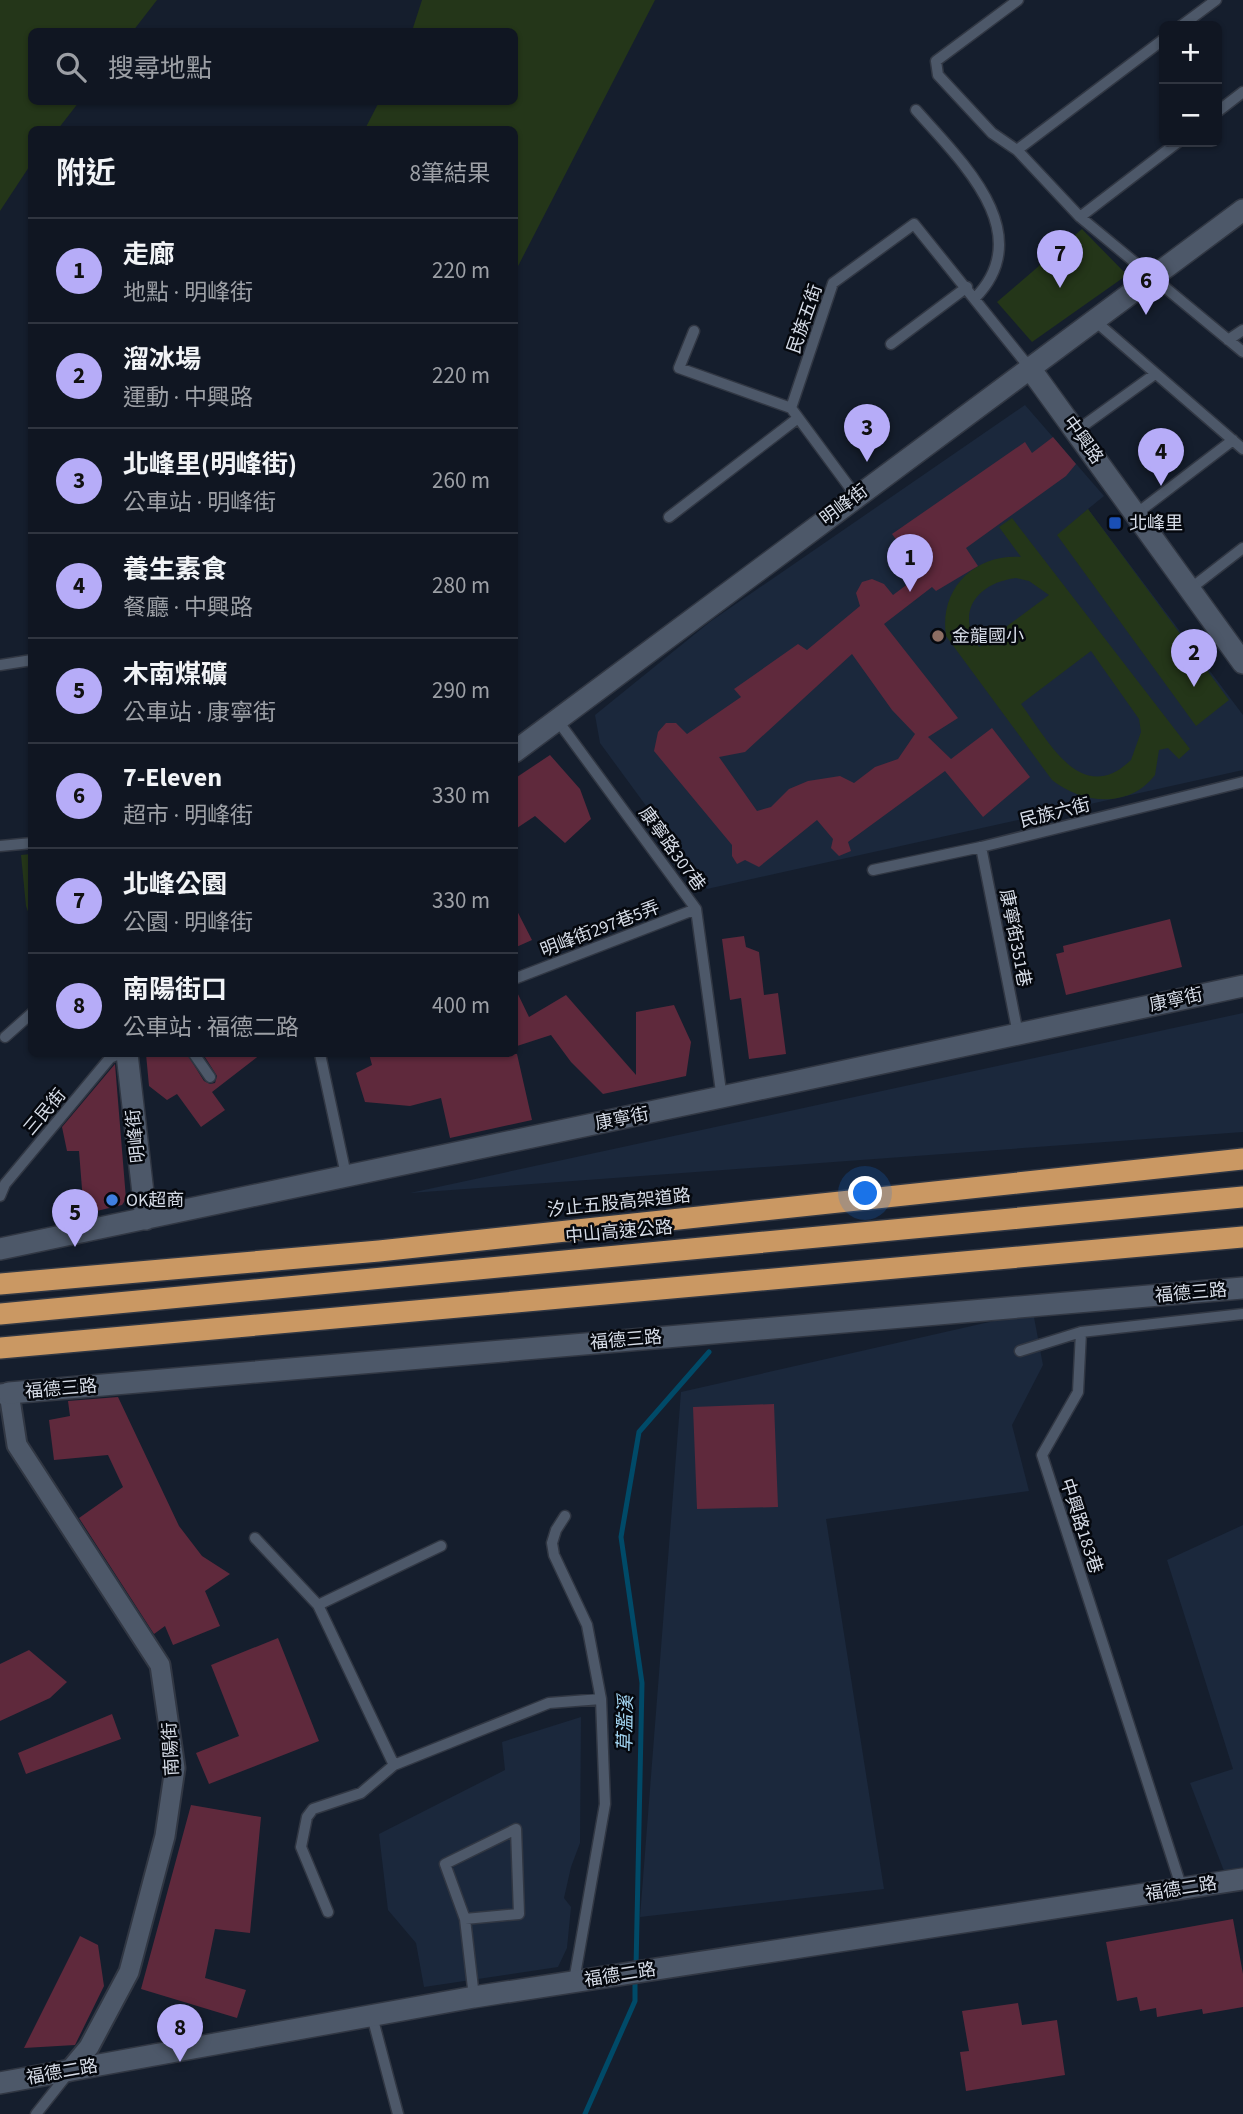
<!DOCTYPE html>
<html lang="zh-TW">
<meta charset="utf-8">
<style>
body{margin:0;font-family:"Source Sans 3","Noto Sans TC",sans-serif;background:#1e232f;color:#f1f3f6}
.controls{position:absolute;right:21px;top:21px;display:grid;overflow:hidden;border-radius:10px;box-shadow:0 2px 5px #0004}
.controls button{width:63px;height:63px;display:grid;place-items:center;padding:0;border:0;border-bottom:2px solid #303540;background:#101622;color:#f1f3f6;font:35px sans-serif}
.you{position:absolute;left:866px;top:1194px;width:24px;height:24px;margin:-18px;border:5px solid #fff;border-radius:50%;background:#1a73e8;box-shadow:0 0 0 10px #1a73e833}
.badge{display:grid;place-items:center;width:46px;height:46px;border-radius:50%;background:#b6acf8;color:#111;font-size:23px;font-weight:700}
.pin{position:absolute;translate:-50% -58px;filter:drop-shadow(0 2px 4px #0008)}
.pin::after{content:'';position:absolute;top:37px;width:24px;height:21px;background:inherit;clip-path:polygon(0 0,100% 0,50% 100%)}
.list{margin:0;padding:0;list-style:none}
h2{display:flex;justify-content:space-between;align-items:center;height:91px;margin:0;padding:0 28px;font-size:30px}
h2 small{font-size:23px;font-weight:400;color:#9c9fa5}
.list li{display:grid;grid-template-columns:46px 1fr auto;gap:21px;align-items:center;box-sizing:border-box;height:105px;padding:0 28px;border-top:2px solid #303540}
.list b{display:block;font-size:26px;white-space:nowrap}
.list p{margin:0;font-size:23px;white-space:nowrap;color:#9c9fa5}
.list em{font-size:23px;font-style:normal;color:#9c9fa5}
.icon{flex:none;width:38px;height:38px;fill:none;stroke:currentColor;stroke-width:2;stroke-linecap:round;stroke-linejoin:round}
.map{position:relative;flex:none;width:1243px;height:2114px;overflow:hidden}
.search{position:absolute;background:#101622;box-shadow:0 2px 5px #0004;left:28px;top:28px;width:490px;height:77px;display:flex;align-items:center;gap:18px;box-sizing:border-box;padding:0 24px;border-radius:10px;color:#9c9fa5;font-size:26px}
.panel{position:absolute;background:#101622;box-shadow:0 2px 5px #0004;left:28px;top:126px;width:490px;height:931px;border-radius:10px}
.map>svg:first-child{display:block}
</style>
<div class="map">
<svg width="1243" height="2114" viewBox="0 0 1243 2114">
<rect width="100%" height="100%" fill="#151e2d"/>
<path fill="#1b283c" d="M1025,405L1104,496L1088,509L1243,715V770L707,889L600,743L595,715L711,621Z
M1243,1013V1132L410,1193Z
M1033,1312L1043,1365L1012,1425L1029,1491L826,1519L884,1889L640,1917L681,1392Z
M1243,1525V1867L1224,1871L1190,1783L1233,1769L1167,1560Z
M581,1717L580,1843L571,1867L564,1898L571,1907L567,1948L558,1967L424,1987L416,1943L388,1910L379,1834L505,1770L502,1742Z"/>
<path fill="#243619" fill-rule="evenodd" d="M0,0H157L133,31L32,32V102H79L58,129L32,130L31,164L0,211Z
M422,0H655L515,272L514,130L365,129L379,102H514V32L412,31Z
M1082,229L1127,275L1032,342L997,302Z
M1088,509L1229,700L1196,726L1057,535Z
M1012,518L1190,749L1179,759L1168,748L1159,750L1155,775C1129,809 1082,804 1052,780L946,636C939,589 974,554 1021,557L999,527ZM1016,578L1029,581L1049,595L979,647C955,612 977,583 1016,578ZM1091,651L1139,719L1141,732L1131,760C1081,808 1048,740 1021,704Z
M31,854H32L31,920L26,906L21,855Z"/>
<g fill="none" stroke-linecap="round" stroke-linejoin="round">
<path stroke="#004a68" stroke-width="5" d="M636,1968L642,1683L621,1537L639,1432L709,1352
M585,2114L635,2001V1978"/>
</g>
<path fill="#5f293c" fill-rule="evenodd" d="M1053,437L1076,464L1066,476L966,548L978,566L936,591L932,587L884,624L958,718L928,737L951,759L992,728L1030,777L983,817L945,771L848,842L851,851L839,856L831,848L833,839L817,820L759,867L745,860L737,864L732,856V845L654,751L658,732L666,723H676L687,734L741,697L734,689L798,644L807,650L860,606L856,593L862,582L872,579L884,584L893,595L921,574L892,534L1025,442L1032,453ZM852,654L892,710L915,734L898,759L875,767L854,783L840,776L808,781L789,789L771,807L757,811L719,757L745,752Z
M550,755L580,789L591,819L565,843L535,816L514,830V779Z
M514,905L532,940L514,948Z
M1170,919L1182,967L1066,995L1056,954L1064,952L1063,946Z
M744,936L746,947L759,952L764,995L778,993L786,1054L749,1059L741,998L730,1000L722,939Z
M514,986L529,1017L566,995L636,1075V1012L674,1005L691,1042L686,1076L603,1094L571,1062L551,1035L514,1047Z
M146,1054H187L204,1081L210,1084L215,1083L217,1076L203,1054H261L212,1092L225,1110L201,1127L177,1094L167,1100L149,1086Z
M369,1054H517L532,1120L450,1138L441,1098L410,1106L365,1102L356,1073L372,1065Z
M115,1064L126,1199L122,1205L84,1214L79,1151H67L62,1127Z
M118,1397L179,1526L202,1556L230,1574L205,1591L220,1626L173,1645L165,1626L154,1634L79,1518L123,1487L108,1455L54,1460L49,1420L70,1416L68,1401Z
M774,1404L778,1507L697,1509L693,1407Z
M278,1638L319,1741L209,1784L196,1753L239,1736L211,1665Z
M29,1650L67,1682L50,1698L0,1721V1664Z
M112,1714L121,1739L26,1774L18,1753Z
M191,1805L261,1817L250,1933L215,1929L205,1978L246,1990L237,2018L141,1989Z
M1233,1919L1243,1974V2007L1203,2014L1202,2009L1157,2017L1156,2008L1140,2011L1137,1997L1117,2001L1106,1942Z
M80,1936L98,1945L104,1986L75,2045L24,2048Z
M1018,2003L1022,2025L1057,2020L1065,2075L966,2091L960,2052L969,2051L962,2011Z"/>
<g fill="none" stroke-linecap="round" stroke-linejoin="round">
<g stroke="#313743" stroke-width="13">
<path id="lane" d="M1018,0L936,61L938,75L992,133L1017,150L1080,217L1243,352
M1181,26L1216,0
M916,110C960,160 1039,233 975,298
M1217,112L1243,92
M1017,150L1164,39
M1080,217L1178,142
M1094,320L1243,449
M694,331L679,368L791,408
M1228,340L1243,330
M891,344L967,287
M1076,431L1155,374
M856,496L791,408L833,283L914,224L1029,367
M1136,514L1233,440
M669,517L798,418
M1190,589L1243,548
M0,665L32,660
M558,721L696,909L722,1099
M0,846L32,843
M981,847L1018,1034
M873,870L981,847L1243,782
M514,979L696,909
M5,1037L32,1013
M194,1054L210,1077
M320,1054L346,1175
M0,1196L5,1184L110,1058L119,1054
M1020,1351L1081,1332
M565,1516L556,1530L552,1543L554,1555L587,1625L601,1699L605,1804L574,1981
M255,1538L318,1605
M441,1546L318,1605L394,1765L549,1703L601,1699
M1182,1889L1042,1455L1078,1392L1081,1332L1243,1314
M328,1912L301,1847L307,1817L313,1809L361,1793L394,1765
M465,1919L519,1914L516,1829L445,1864L465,1919L474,1997
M372,2016L398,2114
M36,2114L67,2075"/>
</g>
<g stroke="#313743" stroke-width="23">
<path id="street" d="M0,1394L9,1393L17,1445L160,1665L175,1768L165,1836L129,1972L89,2047L69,2071"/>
</g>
<g stroke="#313743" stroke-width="24">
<path id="secondary" d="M1029,367L1243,663
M514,752L1243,210
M127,1054L146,1219
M0,1249C414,1162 829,1075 1243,986
M9,1393L1243,1288
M0,2083L474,1997L1243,1879"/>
</g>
<g stroke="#313743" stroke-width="24">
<path id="highway" d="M0,1284L379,1251L1243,1159
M0,1314L1243,1197
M0,1348L1243,1237"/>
</g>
<use href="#lane" stroke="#4d5869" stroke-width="10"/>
<use href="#street" stroke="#4d5869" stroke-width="19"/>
<use href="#secondary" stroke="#4d5869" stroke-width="21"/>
<use href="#highway" stroke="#ca9863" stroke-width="21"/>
</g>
<rect fill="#1a4fb4" stroke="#05080e" stroke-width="2.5" x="1108" y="516" width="14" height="14" rx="3.5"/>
<circle fill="#8d6e63" stroke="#05080e" stroke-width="2.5" cx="938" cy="636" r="7"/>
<circle fill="#3f7fe0" stroke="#05080e" stroke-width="2.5" cx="112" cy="1200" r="7"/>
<g text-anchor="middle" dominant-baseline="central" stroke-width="5" stroke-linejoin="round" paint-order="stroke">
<g font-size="18" fill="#d6dce7" stroke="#05080e">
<text transform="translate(805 319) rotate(-71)">民族五街</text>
<text transform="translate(1083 440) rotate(54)">中興路</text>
<text transform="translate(844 505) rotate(-37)">明峰街</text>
<text transform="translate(1055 813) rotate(-14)">民族六街</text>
<text transform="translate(672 849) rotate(54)">康寧路307巷</text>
<text transform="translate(600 929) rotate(-21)">明峰街297巷5弄</text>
<text transform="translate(1015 938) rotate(79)">康寧街351巷</text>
<text transform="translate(1176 1000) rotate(-12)">康寧街</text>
<text transform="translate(45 1112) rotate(-50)">三民街</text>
<text transform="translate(622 1119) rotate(-11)">康寧街</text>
<text transform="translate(136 1136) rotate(-96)">明峰街</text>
<text transform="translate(619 1203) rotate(-6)">汐止五股高架道路</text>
<text transform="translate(619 1232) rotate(-5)">中山高速公路</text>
<text transform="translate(1191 1293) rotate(-5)">福德三路</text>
<text transform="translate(626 1340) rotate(-5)">福德三路</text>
<text transform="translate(61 1389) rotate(-5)">福德三路</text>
<text transform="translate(1081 1526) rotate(72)">中興路183巷</text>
<text transform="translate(171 1749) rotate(-93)">南陽街</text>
<text transform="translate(1181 1889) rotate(-9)">福德二路</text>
<text transform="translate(620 1975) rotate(-9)">福德二路</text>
<text transform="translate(62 2072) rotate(-10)">福德二路</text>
</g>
<g font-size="18" fill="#d6dce7" stroke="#05080e" text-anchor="start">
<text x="1129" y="523">北峰里</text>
<text x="952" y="636">金龍國小</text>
<text x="126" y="1200">OK超商</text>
</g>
<g font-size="19" font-style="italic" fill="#a3d6f3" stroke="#05080e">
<text transform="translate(626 1724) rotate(-89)">草濫溪</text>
</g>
</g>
</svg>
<div class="controls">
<button>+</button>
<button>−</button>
</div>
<div class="you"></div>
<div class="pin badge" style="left:910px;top:592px">1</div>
<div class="pin badge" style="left:1194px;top:687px">2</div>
<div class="pin badge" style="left:867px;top:462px">3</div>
<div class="pin badge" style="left:1161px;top:486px">4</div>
<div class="pin badge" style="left:75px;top:1247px">5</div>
<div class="pin badge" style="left:1146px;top:315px">6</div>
<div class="pin badge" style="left:1060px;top:288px">7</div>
<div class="pin badge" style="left:180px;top:2062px">8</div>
<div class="search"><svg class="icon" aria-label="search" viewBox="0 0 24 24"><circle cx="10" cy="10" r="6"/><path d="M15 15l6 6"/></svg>搜尋地點</div>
<section class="panel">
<h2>附近<small>8筆結果</small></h2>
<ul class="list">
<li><span class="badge">1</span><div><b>走廊</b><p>地點 · 明峰街</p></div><em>220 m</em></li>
<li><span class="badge">2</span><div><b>溜冰場</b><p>運動 · 中興路</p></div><em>220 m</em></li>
<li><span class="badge">3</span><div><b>北峰里(明峰街)</b><p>公車站 · 明峰街</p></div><em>260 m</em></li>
<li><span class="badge">4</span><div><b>養生素食</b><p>餐廳 · 中興路</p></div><em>280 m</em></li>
<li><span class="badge">5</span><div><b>木南煤礦</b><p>公車站 · 康寧街</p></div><em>290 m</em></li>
<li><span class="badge">6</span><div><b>7-Eleven</b><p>超市 · 明峰街</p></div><em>330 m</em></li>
<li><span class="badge">7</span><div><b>北峰公園</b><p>公園 · 明峰街</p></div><em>330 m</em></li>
<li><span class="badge">8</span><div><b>南陽街口</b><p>公車站 · 福德二路</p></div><em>400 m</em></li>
</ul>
</section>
</div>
